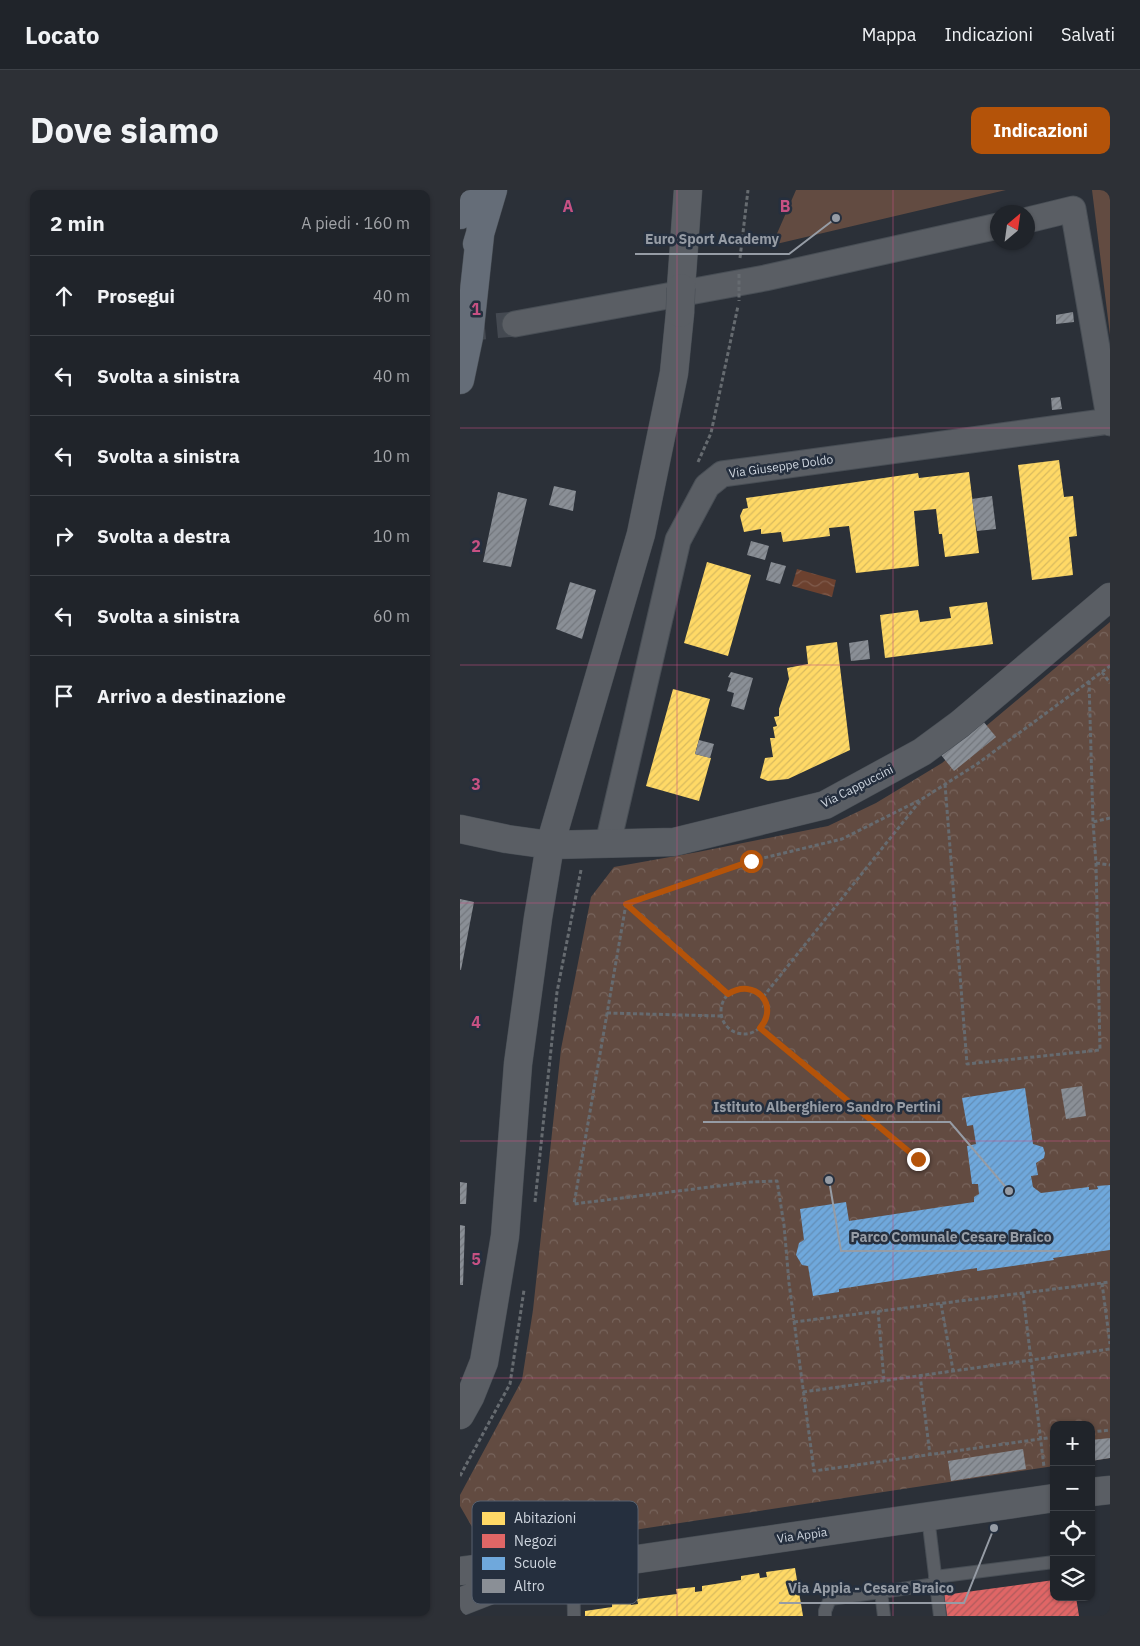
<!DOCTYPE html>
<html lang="it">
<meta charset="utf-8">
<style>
body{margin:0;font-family:"IBM Plex Sans",sans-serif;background:#2d3036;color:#f1f3f6}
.controls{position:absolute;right:15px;bottom:15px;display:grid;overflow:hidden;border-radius:10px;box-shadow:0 1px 4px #0004}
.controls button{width:45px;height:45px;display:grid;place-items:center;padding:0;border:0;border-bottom:1px solid #3d4147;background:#20242a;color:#f1f3f6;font:25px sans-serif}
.compass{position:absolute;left:530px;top:15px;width:45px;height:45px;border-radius:50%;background:#20242a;box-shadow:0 1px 4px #0004;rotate:29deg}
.stop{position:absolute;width:15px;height:15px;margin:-11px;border:4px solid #b45309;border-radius:50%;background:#fff}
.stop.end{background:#b45309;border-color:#fff;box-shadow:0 1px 5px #0008}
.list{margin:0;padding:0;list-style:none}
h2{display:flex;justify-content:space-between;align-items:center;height:65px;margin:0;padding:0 20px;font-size:21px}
h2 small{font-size:16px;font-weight:400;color:#a2a4a8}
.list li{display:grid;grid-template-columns:32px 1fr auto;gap:15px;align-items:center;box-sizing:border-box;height:80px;padding:0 20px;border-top:1px solid #3d4147}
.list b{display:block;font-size:19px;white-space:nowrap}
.list em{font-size:16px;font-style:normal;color:#a2a4a8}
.icon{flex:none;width:28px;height:28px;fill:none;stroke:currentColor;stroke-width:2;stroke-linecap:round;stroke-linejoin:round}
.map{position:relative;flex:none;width:650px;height:1426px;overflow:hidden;border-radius:10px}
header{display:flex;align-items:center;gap:30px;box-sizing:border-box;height:70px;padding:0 25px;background:#20242a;border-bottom:1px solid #3d4147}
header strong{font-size:24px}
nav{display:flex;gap:28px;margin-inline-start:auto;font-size:18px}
.intro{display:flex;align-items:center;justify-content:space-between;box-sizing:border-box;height:120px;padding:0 30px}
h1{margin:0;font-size:35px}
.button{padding:12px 22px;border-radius:10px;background:#b45309;color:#fff;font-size:18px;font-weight:700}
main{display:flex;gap:30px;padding:0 30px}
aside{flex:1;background:#20242a;border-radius:10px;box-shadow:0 1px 4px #0004}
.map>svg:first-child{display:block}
</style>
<header>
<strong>Locato</strong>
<nav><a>Mappa</a><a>Indicazioni</a><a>Salvati</a></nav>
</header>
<div class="intro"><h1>Dove siamo</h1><a class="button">Indicazioni</a></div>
<main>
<aside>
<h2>2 min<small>A piedi · 160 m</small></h2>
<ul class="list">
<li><svg class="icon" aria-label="ahead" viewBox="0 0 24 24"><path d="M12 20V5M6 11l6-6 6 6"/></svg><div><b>Prosegui</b></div><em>40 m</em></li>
<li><svg class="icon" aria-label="left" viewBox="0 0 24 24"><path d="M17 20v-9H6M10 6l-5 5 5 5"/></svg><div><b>Svolta a sinistra</b></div><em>40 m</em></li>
<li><svg class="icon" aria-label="left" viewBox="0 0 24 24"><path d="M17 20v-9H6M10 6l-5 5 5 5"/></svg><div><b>Svolta a sinistra</b></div><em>10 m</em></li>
<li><svg class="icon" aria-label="right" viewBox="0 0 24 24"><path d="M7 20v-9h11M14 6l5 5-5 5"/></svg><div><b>Svolta a destra</b></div><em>10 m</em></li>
<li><svg class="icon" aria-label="left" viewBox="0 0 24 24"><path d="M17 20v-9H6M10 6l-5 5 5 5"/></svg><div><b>Svolta a sinistra</b></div><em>60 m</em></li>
<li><svg class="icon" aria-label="arrive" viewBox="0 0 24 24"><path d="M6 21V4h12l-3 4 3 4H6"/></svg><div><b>Arrivo a destinazione</b></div></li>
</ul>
</aside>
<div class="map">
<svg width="650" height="1426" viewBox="0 0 650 1426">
<defs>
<pattern id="forest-crowns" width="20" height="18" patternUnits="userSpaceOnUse" patternTransform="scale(1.25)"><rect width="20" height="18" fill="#624b41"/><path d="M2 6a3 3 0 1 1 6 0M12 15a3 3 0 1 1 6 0" fill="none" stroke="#77645c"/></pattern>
<pattern id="water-waves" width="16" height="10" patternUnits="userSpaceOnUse" patternTransform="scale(1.25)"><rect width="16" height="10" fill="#6c412f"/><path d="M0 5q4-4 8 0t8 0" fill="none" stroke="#805c4d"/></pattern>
<pattern id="homes-hatch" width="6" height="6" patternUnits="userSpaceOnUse" patternTransform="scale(1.25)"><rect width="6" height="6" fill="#ffd966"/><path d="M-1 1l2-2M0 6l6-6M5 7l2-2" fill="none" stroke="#d8ba5f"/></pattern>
<pattern id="shops-hatch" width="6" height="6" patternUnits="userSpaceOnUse" patternTransform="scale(1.25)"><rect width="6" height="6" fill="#e06666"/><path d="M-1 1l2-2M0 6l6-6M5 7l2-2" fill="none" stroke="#af5b5c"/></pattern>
<pattern id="schools-hatch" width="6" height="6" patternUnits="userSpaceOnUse" patternTransform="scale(1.25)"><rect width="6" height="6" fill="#6fa8dc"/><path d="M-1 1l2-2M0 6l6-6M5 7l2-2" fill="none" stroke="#638eb6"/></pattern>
<pattern id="building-hatch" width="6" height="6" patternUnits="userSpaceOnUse" patternTransform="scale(1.25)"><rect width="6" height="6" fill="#8a8f96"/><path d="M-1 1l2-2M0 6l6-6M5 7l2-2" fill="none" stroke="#73777d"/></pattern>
</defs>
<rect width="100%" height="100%" fill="#2b3038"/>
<path fill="#624b41" d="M336,0H546L312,55Z
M632,0H650V145Z"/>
<path fill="url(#forest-crowns)" d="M650,432V1268L631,1271V1235H594V1276L69,1356L15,1342L0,1316V1305L62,1190L73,1120L101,859L131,707L154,677L238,662L368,636L416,613L482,573Z"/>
<path fill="url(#water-waves)" d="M337,379L376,390L372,407L332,396Z"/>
<path fill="url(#homes-hatch)" d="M599,270L604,307L613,306L617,346L609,347L613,385L572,390L558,275Z
M509,282L519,363L485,367L482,344H479L476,319L454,321L459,376L396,383L389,336L369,338L370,346L323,352L321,342L301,344V339L284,342L280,326L283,319L288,318L286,308L458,283L459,288Z
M247,372L291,385L268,466L224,453Z
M527,412L533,454L425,468L420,425L458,420L460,432L491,428L489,417Z
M377,452L390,560L328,589L308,591L300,588L305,568L313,567L310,548H315L313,537L317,536L314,527L319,526V519L329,489L327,478L348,474L346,456Z
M213,499L250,509L235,564L251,568L239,611L186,596Z
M335,1378L343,1426H125V1421L152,1417V1412L170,1410L171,1415L178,1414L177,1409L217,1404L216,1399L235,1397V1402L242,1401V1396L281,1390V1386L299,1383L300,1388L307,1387L306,1382Z"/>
<path fill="url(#shops-hatch)" d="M594,1390V1407H616L619,1426H487L484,1405Z"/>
<path fill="url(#schools-hatch)" d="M565,898L573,954L583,957L585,963L584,968L576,973L578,985L571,986L573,997L581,1003L629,997V1000L638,999L637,996L650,995V1060L593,1068L594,1070L517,1081V1078L379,1099V1102L353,1106L348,1076L342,1075L336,1065L339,1053L344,1050L340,1019L386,1012L389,1031L514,1012V1007L519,1004L518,994H512L507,956L516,954L513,935L507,936L502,908Z"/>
<path fill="url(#building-hatch)" d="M613,122L614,132L596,134V125Z
M600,207L602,219L592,220L591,208Z
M94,296L116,301L113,321L89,315Z
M38,302L67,309L51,377L23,372Z
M532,306L536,339L517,341L512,309Z
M291,351L309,356L305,370L287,365Z
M311,372L326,376L320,394L306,390Z
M110,392L136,400L122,449L96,439Z
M408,450L410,469L391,471L389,453Z
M271,482L293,488L284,520L271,516L274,503L267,501L271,488L268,487Z
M523,531L536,547L494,581L481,565Z
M239,550L254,554L250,568L235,564Z
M0,709L14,712L1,780H0Z
M622,896L626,926L606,929L601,899Z
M0,992L7,993L6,1014H0Z
M0,1035L5,1036L3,1095H0Z
M650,1248V1268L631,1271V1250Z
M563,1259L566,1279L491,1291L488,1271Z"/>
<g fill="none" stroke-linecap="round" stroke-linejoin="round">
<path stroke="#444951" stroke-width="25" stroke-dasharray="25 12" stroke-linecap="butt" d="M0,139L55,134"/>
<g stroke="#484e55" stroke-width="14">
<path id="service" d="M468,1327L480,1426
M113,1379L114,1426
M475,1387L594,1372
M365,1426V1421L370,1409L421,1402
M424,1426L421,1402L476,1394"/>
</g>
<g stroke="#484e55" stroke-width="27">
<path id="minor" d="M568,30L613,19L650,233
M55,134L305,88L538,36
M148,653L218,350L247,296L262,284L650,231"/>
</g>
<g stroke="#484e55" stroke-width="29">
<path id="tertiary" d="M221,98L228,0
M0,639L47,649L90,655L214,652L365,615L462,562L500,534L650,407
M0,1225L10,1207L24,1172L45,1046L58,874L78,728L90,655L181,344L214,183L220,123
M631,1302L650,1300
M0,1381L30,1377L91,1381L103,1380L594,1308
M0,1412L56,1390L74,1386"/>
</g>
<g stroke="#484e55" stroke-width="29">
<path id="trunk" d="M0,25L7,0
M17,54L33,0
M0,190L9,147L21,36"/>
</g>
<path stroke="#666b70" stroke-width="3" stroke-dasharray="4 2.5" stroke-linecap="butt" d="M280,68L288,0
M238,272L251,243L278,116
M642,482L650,493
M629,491L633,632
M485,594L507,874L640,860L636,673
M650,628L633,632L636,673L650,675
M166,714L269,804
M261 821a23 23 0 1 1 46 0a23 23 0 1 1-46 0Z
M303,807L460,611
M147,823L261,826
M300,839L458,969
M75,1012L97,802L121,680
M642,1093L650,1154
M563,1104L584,1277
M481,1114L493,1180
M418,1121L424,1190
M334,1132L650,1092
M460,1185L470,1265
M343,1202L650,1159
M631,1242L650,1240
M594,1247L354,1281L329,1093L324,1035L317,991L290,992L114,1014L166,714L291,671L382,649L462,609L517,574L650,476
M0,1286L50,1194L64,1100"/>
<use href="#service" stroke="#5a5e64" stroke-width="12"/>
<use href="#minor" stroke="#5a5e64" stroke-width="25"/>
<use href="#tertiary" stroke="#5a5e64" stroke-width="28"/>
<use href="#trunk" stroke="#656d78" stroke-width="28"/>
<g stroke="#484e55" stroke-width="29" stroke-linecap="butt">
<path id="tertiary-bridge" d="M220,123L221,98"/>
</g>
<path stroke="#666b70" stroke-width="3" stroke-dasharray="4 2.5" stroke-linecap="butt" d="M279,84V111"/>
<use href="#tertiary-bridge" stroke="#5a5e64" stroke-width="28"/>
</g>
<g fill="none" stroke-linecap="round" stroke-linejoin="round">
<path stroke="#b45309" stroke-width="6" d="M291,671L166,714L268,804C295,787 320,815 300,838L458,969"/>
</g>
<path fill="none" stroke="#c65183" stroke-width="1" stroke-opacity="0.55" d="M217,0V1426M433,0V1426M0,238H650M0,475H650M0,713H650M0,951H650M0,1188H650"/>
<g text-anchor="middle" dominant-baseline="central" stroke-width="5" stroke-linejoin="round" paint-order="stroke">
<g font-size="12" fill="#cfd6df" stroke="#252f3e">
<text transform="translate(321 276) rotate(-8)">Via Giuseppe Doldo</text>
<text transform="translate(397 596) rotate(-27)">Via Cappuccini</text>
<text transform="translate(342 1345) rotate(-8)">Via Appia</text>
</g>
</g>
<rect x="12" y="1311" width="166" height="103" rx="8" fill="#252f3e" stroke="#58616e" stroke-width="1"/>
<rect x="22" y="1322" width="23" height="13" fill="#ffd966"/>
<rect x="22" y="1344" width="23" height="14" fill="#e06666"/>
<rect x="22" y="1367" width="23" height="13" fill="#6fa8dc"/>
<rect x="22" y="1389" width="23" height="14" fill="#8a8f96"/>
<g font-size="14" fill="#cfd6df">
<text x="54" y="1333">Abitazioni</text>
<text x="54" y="1356">Negozi</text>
<text x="54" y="1378">Scuole</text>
<text x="54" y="1401">Altro</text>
</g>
<g font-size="16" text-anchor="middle" font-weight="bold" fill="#c65183" stroke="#252f3e" stroke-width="5" stroke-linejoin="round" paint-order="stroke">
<text x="108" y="22">A</text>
<text x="325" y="22">B</text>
<text x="16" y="125">1</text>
<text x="16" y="362">2</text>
<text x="16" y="600">3</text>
<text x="16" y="838">4</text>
<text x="16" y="1075">5</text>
</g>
<path fill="none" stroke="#969ca5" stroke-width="2" d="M376 28L329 64H175M549 1001L490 932H243M369 990L381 1061H602M534 1338L504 1413H319"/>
<g fill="#969ca5" stroke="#252f3e" stroke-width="2">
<circle cx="376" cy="28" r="5"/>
<circle cx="549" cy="1001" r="5"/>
<circle cx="369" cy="990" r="5"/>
<circle cx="534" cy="1338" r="5"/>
</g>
<g font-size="14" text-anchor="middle" font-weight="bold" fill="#969ca5" stroke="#252f3e" stroke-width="5" stroke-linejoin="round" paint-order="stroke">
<text x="252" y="54">Euro Sport Academy</text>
<text x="367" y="922">Istituto Alberghiero Sandro Pertini</text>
<text x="491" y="1052">Parco Comunale Cesare Braico</text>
<text x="411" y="1403">Via Appia - Cesare Braico</text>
</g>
</svg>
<div class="controls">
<button>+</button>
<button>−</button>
<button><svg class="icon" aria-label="locate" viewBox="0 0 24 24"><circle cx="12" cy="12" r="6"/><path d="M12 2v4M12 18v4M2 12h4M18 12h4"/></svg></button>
<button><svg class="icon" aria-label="layers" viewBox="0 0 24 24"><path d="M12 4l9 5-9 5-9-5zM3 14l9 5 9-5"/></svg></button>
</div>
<svg class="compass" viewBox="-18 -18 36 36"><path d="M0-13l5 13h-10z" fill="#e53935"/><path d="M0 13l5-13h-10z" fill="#a2a4a8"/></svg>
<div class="stop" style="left:291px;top:671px"></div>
<div class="stop end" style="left:458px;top:969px"></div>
</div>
</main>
